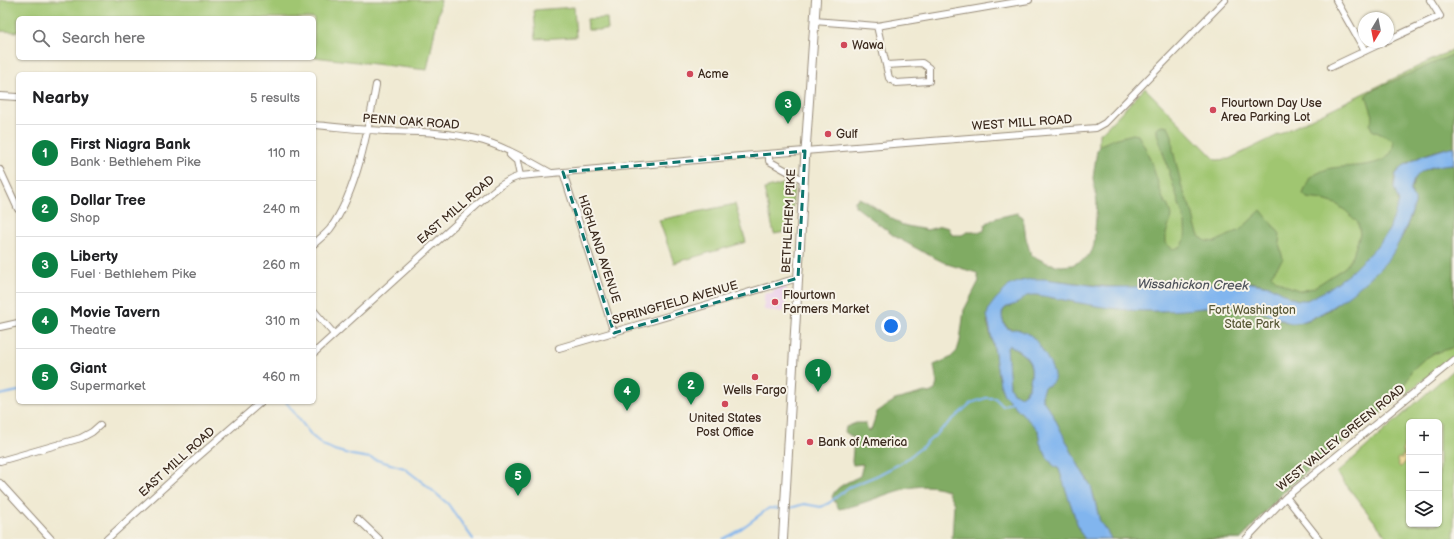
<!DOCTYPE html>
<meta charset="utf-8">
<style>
body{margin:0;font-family:"Balsamiq Sans",sans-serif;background:#f6f6f6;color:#202124}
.controls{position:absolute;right:12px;bottom:12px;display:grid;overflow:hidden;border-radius:6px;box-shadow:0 1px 3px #0004}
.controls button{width:36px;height:36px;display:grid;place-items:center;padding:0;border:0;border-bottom:1px solid #e0e0e0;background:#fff;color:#202124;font:20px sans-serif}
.compass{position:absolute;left:1358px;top:12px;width:36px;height:36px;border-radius:50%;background:#fff;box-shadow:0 1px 3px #0004;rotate:190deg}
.you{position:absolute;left:891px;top:326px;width:14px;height:14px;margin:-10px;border:3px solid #fff;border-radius:50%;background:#1a73e8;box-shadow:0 0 0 6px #1a73e833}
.badge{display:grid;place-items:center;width:26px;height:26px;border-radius:50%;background:#0b8043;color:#fff;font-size:13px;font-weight:700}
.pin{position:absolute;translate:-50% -33px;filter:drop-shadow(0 1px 2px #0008)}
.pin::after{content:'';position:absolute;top:21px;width:14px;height:12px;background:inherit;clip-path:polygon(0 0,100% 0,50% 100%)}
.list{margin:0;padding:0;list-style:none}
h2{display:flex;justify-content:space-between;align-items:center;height:52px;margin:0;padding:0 16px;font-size:17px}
h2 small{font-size:13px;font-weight:400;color:#757577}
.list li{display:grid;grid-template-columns:26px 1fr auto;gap:12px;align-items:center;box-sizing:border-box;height:56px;padding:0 16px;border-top:1px solid #e0e0e0}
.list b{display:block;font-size:15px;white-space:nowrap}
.list p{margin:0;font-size:13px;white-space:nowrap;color:#757577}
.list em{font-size:13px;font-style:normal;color:#757577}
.icon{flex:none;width:22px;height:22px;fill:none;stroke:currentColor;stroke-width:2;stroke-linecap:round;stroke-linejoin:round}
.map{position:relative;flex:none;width:1454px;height:539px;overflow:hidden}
.search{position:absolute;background:#fff;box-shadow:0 1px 3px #0004;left:16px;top:16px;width:300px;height:44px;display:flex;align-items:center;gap:10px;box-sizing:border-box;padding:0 14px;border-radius:6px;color:#757577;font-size:15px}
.panel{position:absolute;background:#fff;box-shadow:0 1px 3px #0004;left:16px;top:72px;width:300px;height:332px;border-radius:6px}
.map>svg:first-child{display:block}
</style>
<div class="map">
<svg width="1454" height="539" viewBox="0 0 1454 539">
<rect width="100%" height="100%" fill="#f7f3e8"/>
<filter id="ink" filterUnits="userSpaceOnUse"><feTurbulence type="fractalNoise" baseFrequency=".025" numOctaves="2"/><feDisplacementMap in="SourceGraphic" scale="8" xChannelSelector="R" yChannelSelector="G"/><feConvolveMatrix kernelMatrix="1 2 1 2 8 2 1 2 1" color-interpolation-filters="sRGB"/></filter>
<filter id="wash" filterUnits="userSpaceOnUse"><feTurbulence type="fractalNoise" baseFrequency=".012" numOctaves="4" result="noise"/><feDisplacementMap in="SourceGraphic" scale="16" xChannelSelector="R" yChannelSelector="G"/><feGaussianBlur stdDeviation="0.9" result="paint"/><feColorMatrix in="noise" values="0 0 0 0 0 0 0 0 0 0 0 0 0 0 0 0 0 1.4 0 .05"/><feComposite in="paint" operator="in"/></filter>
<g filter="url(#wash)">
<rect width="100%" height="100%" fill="#f0ead3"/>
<path fill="#ecd1ea" d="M777,287H782L787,288L785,312L764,310V293H773L774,289H777Z"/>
<path fill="#a0c671" stroke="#6e7848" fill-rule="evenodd" d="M0,0H441L427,70L314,57V18H18V32L0,31Z
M574,7L576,37L536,39L534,10Z
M607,18L608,30H588L587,19Z
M1454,49V356L1292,483L1241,539H1077L1011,408L996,314L1097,293L1099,133H1101L1145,88L1216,160L1229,159Z
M794,181L791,231L774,234L764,189Z
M735,204L746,242L674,263L659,220Z
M1454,369V539H1388L1337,473ZM1409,422H1439V524H1409Z"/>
<path fill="#80ab63" stroke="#5e6a40" d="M1454,54V147C1440,148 1401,161 1395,175C1390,186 1400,195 1398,207C1396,214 1393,223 1389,230C1377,250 1331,295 1308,300C1293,303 1284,292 1271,287C1263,284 1251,282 1242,281C1230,280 1217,283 1206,284C1188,286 1169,287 1151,288C1135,288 1119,288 1103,286C1076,284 1049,277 1021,281L987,321L995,353L998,375L1004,395L1038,430L1040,443L1047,457L1053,465L1059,469L1080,532L1085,539H952L954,504L947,490C911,476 874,504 839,509L832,497C835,486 851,481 860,476L863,464L853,465L852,461L854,438L845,432L846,427L856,423H865L868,431L871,430L877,412L895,400L925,392L929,393L935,390L937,383L934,365L950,358L957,351L960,341L964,310L979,281L977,273L947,264L923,252L894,236L855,206V201L859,198L867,202L900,224L907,226L927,230L941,226L949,228L952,235H962L967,232H978L984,231L985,224L996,218L1017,213L1023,217L1026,238L1031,255L1047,263L1061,266L1072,265L1085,259L1092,251L1094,245L1097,202L1093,178L1097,150L1100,145L1114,139L1133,134L1138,135L1146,149L1153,167L1163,199L1168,206L1171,215L1170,222L1166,234V243C1170,247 1172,250 1177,248C1188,245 1185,231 1185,223L1157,133V127L1162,125L1168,126L1172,136L1173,150L1182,188L1193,214L1195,225L1199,236L1206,241L1215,242L1240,230L1261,210L1280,234L1279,243L1283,259L1271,275L1275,279L1285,285L1301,291L1313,288L1344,268L1353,255L1360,234L1358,223L1346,211L1336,204L1323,200L1307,198L1303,194L1310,177C1315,175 1321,171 1327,169C1346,164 1398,171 1393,140L1372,130L1370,125L1373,116L1366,95L1371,91Z
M1454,164V347L1433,354L1423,360L1411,371L1405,385L1375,417L1324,457L1285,490L1241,539H1111L1108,533L1100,522L1094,496L1088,480L1081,470L1052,413L1042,399V392L1044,387L1050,385V364L1039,346L1031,336L1020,330H1013L1008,328L1004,323L1002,317L1003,311L1007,307L1016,304L1023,297L1029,294L1037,295L1075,302L1131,310L1156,311L1203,308L1218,305L1227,304L1250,307L1288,323H1299L1309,320L1329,310L1351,293L1379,269L1390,256L1405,232L1415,204L1411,191L1415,177L1422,171L1440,165Z
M1009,345C1025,356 1035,360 1030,381C1028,388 1027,393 1020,396L1013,393L1010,387L1007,347Z"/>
<path fill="#eeda9e" stroke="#94825e" d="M1404,445L1409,446V458L1401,467L1399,466L1397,460L1398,458L1402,459V455L1405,456V453L1403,452Z"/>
<path fill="#81b5ee" stroke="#5e7086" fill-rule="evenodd" d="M1450,147H1454V164C1438,165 1417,167 1412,185C1410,191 1410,195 1415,199V204C1408,222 1402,239 1391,256C1376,276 1318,324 1293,323C1286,323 1280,318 1273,316C1258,310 1243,305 1227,304C1218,304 1211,307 1203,308C1188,310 1172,311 1157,311C1117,312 1077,302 1037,295C1021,294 1025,301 1013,305C1011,306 1009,306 1007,307C999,310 1002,323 1007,328C1011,331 1015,328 1019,330C1022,331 1027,333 1030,335C1037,339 1057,371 1054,380C1052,384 1048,386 1044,387L1042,392V399L1052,413L1081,470L1091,486L1100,522L1108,533L1111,539H1085L1080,532L1059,469L1053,465L1047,457L1040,443L1038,430L1004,395L1000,384L996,363L995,353L987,315L989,308L995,300L1010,285L1021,281L1032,279H1045L1105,287H1128L1188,286L1240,281L1269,286L1280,291L1291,298L1298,300H1307L1327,290L1350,273L1379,244L1389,230L1399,202L1394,188L1396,174L1403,166L1422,156ZM1009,345C1025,355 1035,360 1030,381C1029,388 1027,393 1020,396L1013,393L1010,387L1007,347Z"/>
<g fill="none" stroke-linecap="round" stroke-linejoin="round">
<path stroke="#81b5ee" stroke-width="2" d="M0,395L18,391
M286,402L312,436L323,445L334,450L352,455L370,458L404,468L426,485L448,504L473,539
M787,509L804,504L821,507L829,503L849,487L876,476L901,463L921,448L971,403L986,398H995L1003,406L1012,402
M723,539L738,531L769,508L782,509"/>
</g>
</g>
<g filter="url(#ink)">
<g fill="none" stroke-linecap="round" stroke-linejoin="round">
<g stroke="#968a78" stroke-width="8">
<path id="minor" d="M1336,0L1365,51
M814,21L877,26L1029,0
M877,26L889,78L896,83L929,81V68L922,63L886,65
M1388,40L1440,16L1430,0
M1331,67L1384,42
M0,96L18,97
M314,125C338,127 363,130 387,131C417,132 448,132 476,139C500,144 529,161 551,173
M769,154V161L803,180
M510,155L517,161L520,176
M0,170L18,209
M563,172L614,333
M314,244C319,239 325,235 330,229C357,192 368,130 376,85
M314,311L334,334
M0,327L18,323
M559,348L798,278
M314,353L476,206C489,195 502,181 520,176L729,157L1096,128L1105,123L1225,0
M0,461L81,438L92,432L100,425
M0,483L51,539
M1286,497L1319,539
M358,519L379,539
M107,539L192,462L261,402
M1246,539L1286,497L1454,360"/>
</g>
<g stroke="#968a78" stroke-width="10">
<path id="major" d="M783,539L805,159L816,0"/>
</g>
<use href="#minor" stroke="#fff" stroke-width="6"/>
<use href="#major" stroke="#fff" stroke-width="8"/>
</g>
</g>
<path fill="none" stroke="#0f766e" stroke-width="3" stroke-dasharray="8 5" stroke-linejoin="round" d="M805,151L798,278L614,333L563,172Z"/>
<g fill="#d1495b" stroke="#f7f3e8" stroke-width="1.5">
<circle cx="844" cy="45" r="4"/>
<circle cx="690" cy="74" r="4"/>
<circle cx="1213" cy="110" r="4"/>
<circle cx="828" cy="134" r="4"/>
<circle cx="775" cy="302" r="4"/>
<circle cx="755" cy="377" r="4"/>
<circle cx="725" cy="404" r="4"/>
<circle cx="810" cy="442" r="4"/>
</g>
<g text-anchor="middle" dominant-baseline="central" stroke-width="4" stroke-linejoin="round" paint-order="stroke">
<g font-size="12" fill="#3b2a1e" stroke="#f7f3e8" text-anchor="start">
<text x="852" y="45">Wawa</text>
<text x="698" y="74">Acme</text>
<text x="1221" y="103">Flourtown Day Use<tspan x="1221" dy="14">Area Parking Lot</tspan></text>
<text x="836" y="134">Gulf</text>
<text x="783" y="295">Flourtown<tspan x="783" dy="14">Farmers Market</tspan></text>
<text x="755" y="390" text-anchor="middle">Wells Fargo</text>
<text x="725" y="418" text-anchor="middle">United States<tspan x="725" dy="14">Post Office</tspan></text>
<text x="818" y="442">Bank of America</text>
</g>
<g font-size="12" fill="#3b2a1e" stroke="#f7f3e8">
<text transform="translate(411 122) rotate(4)">PENN OAK ROAD</text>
<text transform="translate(1022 123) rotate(-4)">WEST MILL ROAD</text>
<text transform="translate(456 210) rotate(-41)">EAST MILL ROAD</text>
<text transform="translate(789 221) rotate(-87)">BETHLEHEM PIKE</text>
<text transform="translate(599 249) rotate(72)">HIGHLAND AVENUE</text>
<text transform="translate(675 303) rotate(-16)">SPRINGFIELD AVENUE</text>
<text transform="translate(1341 438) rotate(-39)">WEST VALLEY GREEN ROAD</text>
<text transform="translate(177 462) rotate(-42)">EAST MILL ROAD</text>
</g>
<g font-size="12" fill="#595937" stroke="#f7f3e8">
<text x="1252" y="310">Fort Washington<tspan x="1252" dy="14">State Park</tspan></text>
</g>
<g font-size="13" font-style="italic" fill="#50545c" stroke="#f7f3e8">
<text transform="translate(1193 285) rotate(1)">Wissahickon Creek</text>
</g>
</g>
</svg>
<div class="controls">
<button>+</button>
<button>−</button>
<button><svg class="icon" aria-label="layers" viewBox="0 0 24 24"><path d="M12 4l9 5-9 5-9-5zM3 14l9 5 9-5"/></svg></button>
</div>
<svg class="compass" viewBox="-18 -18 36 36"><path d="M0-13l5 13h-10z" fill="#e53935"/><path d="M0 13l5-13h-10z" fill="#757577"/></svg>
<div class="you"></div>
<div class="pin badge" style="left:818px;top:392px">1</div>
<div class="pin badge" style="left:691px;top:405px">2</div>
<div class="pin badge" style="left:788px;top:124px">3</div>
<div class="pin badge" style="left:627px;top:411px">4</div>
<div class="pin badge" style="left:518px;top:496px">5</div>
<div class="search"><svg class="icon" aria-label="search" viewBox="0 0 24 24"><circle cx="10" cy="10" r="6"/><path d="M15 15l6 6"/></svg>Search here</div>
<section class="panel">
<h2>Nearby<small>5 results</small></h2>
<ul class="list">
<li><span class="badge">1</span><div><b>First Niagra Bank</b><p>Bank · Bethlehem Pike</p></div><em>110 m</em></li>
<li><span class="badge">2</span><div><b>Dollar Tree</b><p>Shop</p></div><em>240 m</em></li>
<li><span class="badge">3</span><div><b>Liberty</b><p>Fuel · Bethlehem Pike</p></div><em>260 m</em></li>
<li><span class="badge">4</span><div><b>Movie Tavern</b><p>Theatre</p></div><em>310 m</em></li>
<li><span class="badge">5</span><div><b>Giant</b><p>Supermarket</p></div><em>460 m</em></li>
</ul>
</section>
</div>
